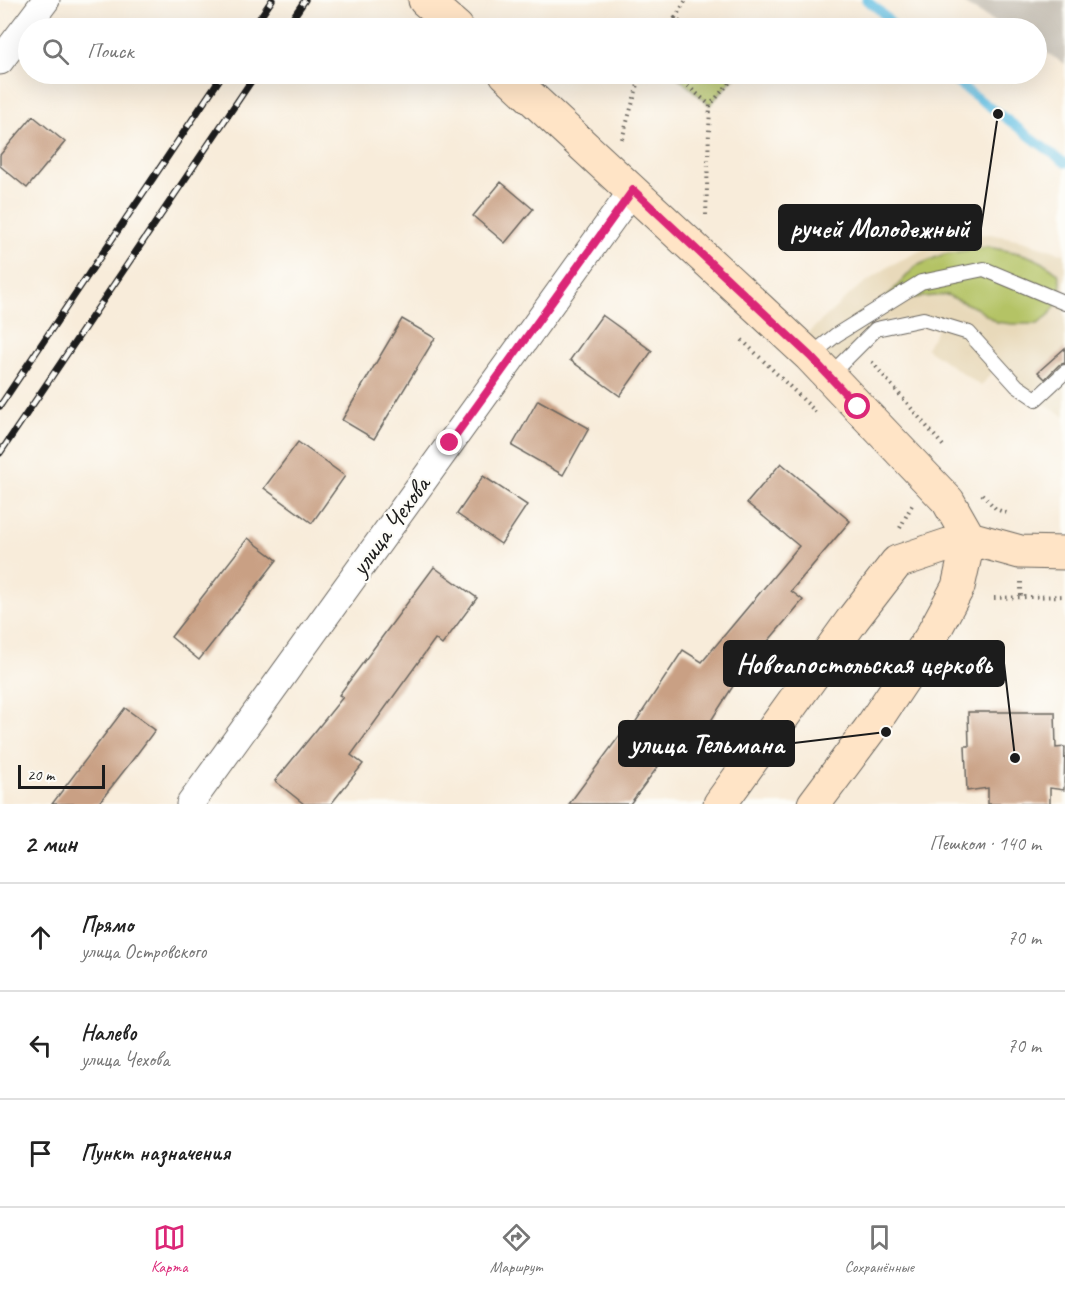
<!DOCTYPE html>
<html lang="ru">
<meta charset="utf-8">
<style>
body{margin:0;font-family:Caveat,sans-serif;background:#f6f6f6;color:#222}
.scale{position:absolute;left:18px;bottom:15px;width:87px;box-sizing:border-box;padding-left:6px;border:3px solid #1c1c1c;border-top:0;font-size:16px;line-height:21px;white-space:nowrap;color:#1c1c1c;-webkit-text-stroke:4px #fdfcf7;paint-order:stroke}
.stop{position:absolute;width:18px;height:18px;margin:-14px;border:4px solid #db2777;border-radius:50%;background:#fff}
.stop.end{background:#db2777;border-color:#fff;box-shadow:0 2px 6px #0008}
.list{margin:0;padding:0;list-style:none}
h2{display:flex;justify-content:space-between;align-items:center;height:78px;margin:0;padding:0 24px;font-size:26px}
h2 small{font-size:20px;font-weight:400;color:#767676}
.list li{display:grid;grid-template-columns:39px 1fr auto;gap:18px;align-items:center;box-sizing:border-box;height:108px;padding:0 24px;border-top:2px solid #e0e0e0}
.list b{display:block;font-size:22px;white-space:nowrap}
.list p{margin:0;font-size:20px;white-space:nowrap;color:#767676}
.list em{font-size:20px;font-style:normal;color:#767676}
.icon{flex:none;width:33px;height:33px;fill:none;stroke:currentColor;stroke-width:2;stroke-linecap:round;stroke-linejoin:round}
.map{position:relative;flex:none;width:1065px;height:804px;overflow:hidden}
.search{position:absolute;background:#fff;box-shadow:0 6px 24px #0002;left:18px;right:18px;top:18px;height:66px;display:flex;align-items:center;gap:15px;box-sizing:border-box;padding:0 21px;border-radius:33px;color:#767676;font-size:22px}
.sheet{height:402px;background:#fff}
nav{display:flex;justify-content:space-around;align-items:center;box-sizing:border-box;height:84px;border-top:2px solid #e0e0e0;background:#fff;font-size:16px;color:#767676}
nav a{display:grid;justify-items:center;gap:3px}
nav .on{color:#db2777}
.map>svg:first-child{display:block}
</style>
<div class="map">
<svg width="1065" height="804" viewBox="0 0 1065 804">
<rect width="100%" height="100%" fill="#fdfcf7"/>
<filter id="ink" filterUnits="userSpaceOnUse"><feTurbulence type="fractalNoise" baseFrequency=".0167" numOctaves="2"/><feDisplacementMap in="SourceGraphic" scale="12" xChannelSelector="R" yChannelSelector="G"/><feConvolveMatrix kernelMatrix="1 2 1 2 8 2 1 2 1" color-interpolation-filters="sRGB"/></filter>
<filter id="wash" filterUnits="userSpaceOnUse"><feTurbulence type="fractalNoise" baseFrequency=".008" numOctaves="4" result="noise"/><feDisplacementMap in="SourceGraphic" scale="24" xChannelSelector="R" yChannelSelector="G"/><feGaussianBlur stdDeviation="1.35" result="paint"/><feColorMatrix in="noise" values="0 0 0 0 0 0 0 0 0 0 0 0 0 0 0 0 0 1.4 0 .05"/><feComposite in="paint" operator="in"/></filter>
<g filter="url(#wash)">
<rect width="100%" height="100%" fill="#f8ecda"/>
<path fill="#e8d9ba" d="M990,234L1016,239L1065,254V416L1036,399L994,370L981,386L926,348L937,330L923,319L890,320L829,376L796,344L856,289L891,265L930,246L961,236Z"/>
<path fill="#c9c3b8" d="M958,0H1065V64L1037,47L1036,28H1005Z"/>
<path fill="#b4c365" stroke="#687040" stroke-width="1.5" d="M674,74H737L710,105Z
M987,247C1015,252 1035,254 1058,273L1061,283L1059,300L1050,314L1038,324H1012L996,322L976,308L947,295L884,300L916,266L944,254Z"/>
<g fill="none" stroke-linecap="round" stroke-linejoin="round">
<path stroke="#66c1e4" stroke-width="9" d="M866,0L879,10L896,28
M943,74C985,101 1024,133 1065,163"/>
</g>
<g id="blocks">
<path fill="#c9a084" d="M33,116L65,142L27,188L0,166V155Z
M501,182L533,209L505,243L473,216Z
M602,315L652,351L620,396L570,360Z
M402,319L435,338L374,439L342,420Z
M1065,348V363L1059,365L1045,379L1038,372Z
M538,400L589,428L563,475L512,446Z
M298,442L345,476L312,523L264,488Z
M781,463L850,521L791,591L803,600L742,672L700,738L686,729L630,804H569L629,723L633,726L683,650L702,662L799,546L747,503Z
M483,476L527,505L501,544L457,514Z
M248,538L277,560L199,660L171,637Z
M434,567L477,598L442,645L435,639L351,755L363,764L331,804H304L275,781L343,697L339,695Z
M125,708L155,730L134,758L98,804H52Z
M968,712H1055L1056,748L1065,747L1064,790L1050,788V804H988V788L967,791L965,746H969Z"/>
</g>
</g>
<g filter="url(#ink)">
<use href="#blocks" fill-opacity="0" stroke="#69655e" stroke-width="1.5"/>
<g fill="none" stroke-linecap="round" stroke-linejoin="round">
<g stroke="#69655e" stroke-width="16">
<path id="service" d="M810,356L836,335L921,282L984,269L1065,303
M829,376L876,329L923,319L969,333L1017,386L1036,399L1065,372"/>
</g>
<g stroke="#69655e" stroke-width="29">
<path id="minor" d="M0,61L46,0
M190,804L633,190"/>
</g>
<g stroke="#69655e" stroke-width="35">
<path id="secondary" d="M425,0L457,28
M506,74L810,356L948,501L969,538L1020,552L1065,553
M720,804L853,619L897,562L969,538
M814,804L870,729L930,639L958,587L969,538"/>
</g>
<path stroke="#69655e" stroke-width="4" stroke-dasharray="1.5 4.5" stroke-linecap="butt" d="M675,18L686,0
M666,28L675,18L687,28
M674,74L710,105
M622,139L641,74
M706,215L710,105L737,74
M742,340L816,412
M872,362L945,448
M982,494L996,509L1009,514
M900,528L912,505
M1021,582V596
M994,598L1065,596"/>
<use href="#service" stroke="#fff" stroke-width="14"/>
<use href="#minor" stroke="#fff" stroke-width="27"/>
<use href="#secondary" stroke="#ffe4c6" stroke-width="33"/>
<g stroke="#1c1c1c" stroke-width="7">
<path id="rail" d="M253,28L272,0
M286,28L305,0
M0,406L223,74
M0,453L256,74"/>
</g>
<use href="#rail" stroke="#fdfcf7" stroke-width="4.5" stroke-dasharray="14" stroke-linecap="butt"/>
</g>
</g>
<g fill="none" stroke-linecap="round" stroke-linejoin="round" filter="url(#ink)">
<path stroke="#db2777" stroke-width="8" d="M450,443L633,190L810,356L858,407"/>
</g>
<g text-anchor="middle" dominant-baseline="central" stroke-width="4.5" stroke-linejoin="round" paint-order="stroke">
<g font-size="26" fill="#1c1c1c" stroke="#fdfcf7">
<text transform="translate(390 526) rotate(-54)">улица Чехова</text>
</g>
</g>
<path fill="none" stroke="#1c1c1c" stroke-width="2" d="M998 114L981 228M1015 758L1004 663M886 732L794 743"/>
<g fill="#1c1c1c" stroke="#fdfcf7" stroke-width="2">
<circle cx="998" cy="114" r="6"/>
<circle cx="1015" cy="758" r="6"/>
<circle cx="886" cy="732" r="6"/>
</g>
<g fill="#1c1c1c" stroke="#1c1c1c" stroke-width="2">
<rect x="779" y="205" width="202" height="45" rx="6"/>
<rect x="724" y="641" width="280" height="45" rx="6"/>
<rect x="619" y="721" width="175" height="45" rx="6"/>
</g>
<g font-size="27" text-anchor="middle" font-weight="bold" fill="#fff">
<text x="880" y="237">ручей Молодежный</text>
<text x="864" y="673">Новоапостольская церковь</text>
<text x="707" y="753">улица Тельмана</text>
</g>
</svg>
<div class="scale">20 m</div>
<div class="stop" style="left:858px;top:407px"></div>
<div class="stop end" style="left:450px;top:443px"></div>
<div class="search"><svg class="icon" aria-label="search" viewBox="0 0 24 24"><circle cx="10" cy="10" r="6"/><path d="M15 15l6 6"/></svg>Поиск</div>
</div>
<section class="sheet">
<h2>2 мин<small>Пешком · 140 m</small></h2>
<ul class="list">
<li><svg class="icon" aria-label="ahead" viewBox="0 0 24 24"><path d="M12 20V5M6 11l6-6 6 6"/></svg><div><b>Прямо</b><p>улица Островского</p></div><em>70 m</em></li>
<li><svg class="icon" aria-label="left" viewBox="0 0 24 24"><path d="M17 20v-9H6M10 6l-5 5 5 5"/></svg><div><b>Налево</b><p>улица Чехова</p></div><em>70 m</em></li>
<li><svg class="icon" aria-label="arrive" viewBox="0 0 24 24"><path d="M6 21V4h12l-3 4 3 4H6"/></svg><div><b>Пункт назначения</b></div></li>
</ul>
</section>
<nav>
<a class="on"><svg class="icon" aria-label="map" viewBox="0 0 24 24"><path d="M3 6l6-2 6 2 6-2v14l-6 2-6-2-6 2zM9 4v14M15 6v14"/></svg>Карта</a>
<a><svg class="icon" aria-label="directions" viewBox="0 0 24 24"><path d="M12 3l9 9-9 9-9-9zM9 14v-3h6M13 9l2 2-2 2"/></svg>Маршрут</a>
<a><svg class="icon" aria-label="saved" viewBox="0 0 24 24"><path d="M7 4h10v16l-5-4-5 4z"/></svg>Сохранённые</a>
</nav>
